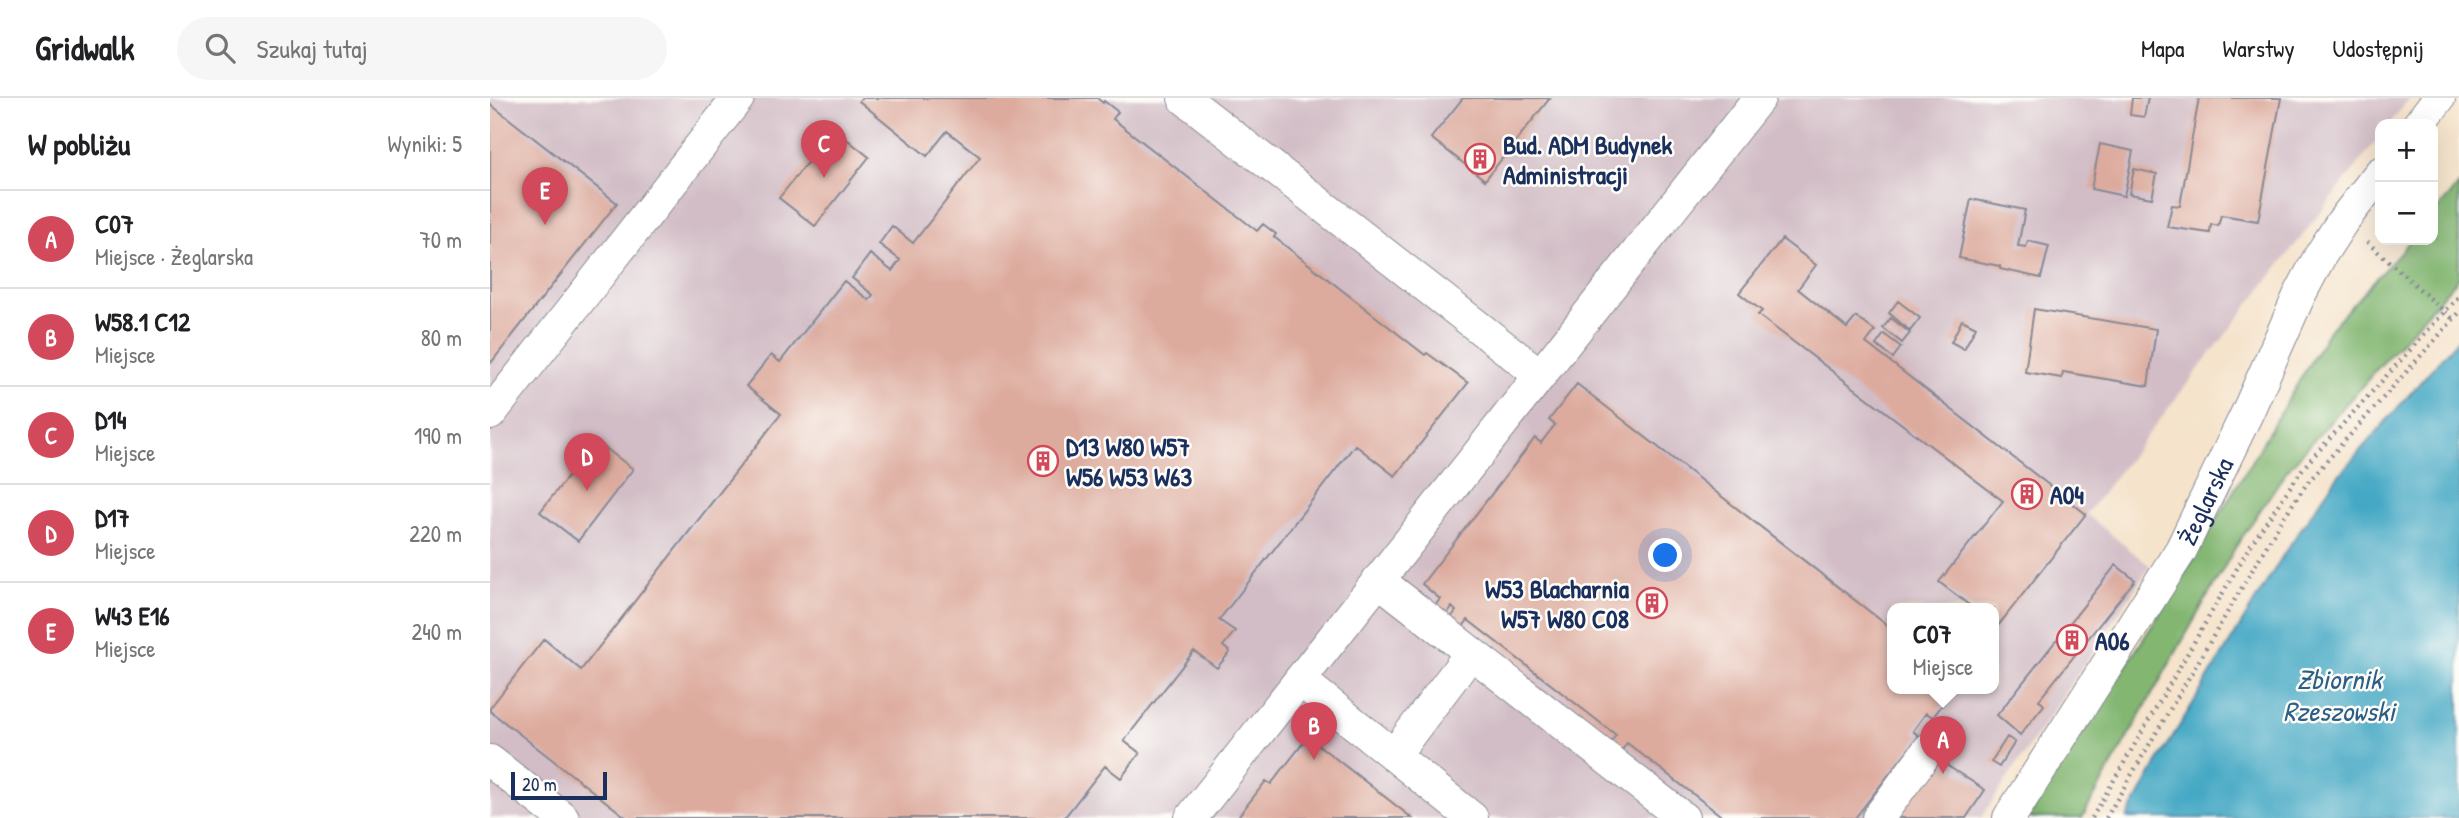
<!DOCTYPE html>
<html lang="pl">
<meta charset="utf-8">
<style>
body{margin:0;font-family:"Patrick Hand",sans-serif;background:#f6f6f6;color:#202124}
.controls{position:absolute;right:21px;top:21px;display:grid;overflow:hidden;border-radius:14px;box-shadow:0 7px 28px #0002}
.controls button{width:63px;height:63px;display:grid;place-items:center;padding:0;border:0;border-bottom:2px solid #e0e0e0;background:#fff;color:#202124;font:35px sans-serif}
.scale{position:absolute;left:21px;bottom:18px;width:96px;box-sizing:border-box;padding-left:7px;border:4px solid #1b2f5e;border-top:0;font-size:19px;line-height:24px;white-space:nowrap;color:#1b2f5e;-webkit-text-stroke:5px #fdfcf7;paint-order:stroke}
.you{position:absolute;left:1176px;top:458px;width:24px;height:24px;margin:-18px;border:5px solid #fff;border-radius:50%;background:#1a73e8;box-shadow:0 0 0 10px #1a73e833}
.badge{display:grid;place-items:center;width:46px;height:46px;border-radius:50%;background:#d1495b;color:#fff;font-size:23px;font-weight:700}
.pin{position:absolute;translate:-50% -58px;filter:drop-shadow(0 2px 4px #0008)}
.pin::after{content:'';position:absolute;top:37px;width:24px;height:21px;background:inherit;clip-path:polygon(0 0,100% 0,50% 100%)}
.popup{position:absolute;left:1397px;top:505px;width:112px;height:91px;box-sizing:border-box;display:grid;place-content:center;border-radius:14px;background:#fff;filter:drop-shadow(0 2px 5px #0005);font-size:23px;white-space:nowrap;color:#757577}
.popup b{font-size:26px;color:#202124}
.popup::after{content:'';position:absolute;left:50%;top:100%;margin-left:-14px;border:14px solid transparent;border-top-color:#fff}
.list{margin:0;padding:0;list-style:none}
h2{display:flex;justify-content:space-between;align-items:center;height:91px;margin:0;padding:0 28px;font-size:30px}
h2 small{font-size:23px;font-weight:400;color:#757577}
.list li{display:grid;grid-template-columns:46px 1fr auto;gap:21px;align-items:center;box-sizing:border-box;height:98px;padding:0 28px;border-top:2px solid #e0e0e0}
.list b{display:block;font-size:26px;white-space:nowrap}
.list p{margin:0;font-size:23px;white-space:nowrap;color:#757577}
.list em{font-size:23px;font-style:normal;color:#757577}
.icon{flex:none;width:38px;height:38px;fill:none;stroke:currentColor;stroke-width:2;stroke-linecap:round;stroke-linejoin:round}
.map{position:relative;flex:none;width:1969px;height:720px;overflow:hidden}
header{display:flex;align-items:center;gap:42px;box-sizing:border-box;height:98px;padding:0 35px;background:#fff;border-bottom:2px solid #e0e0e0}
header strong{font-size:33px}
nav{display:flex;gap:38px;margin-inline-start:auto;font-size:24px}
.search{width:490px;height:63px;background:#f6f6f6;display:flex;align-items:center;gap:18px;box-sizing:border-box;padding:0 24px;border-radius:38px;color:#757577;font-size:26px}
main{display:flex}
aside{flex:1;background:#fff}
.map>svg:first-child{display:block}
</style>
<header>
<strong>Gridwalk</strong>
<div class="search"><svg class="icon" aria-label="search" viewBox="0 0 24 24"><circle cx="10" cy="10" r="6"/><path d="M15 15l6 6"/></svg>Szukaj tutaj</div>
<nav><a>Mapa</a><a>Warstwy</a><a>Udostępnij</a></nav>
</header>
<main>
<aside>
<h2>W pobliżu<small>Wyniki: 5</small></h2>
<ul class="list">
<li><span class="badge">A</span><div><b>C07</b><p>Miejsce · Żeglarska</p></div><em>70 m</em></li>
<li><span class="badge">B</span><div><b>W58.1 C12</b><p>Miejsce</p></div><em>80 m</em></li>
<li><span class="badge">C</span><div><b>D14</b><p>Miejsce</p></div><em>190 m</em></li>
<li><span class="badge">D</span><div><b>D17</b><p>Miejsce</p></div><em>220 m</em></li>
<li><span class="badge">E</span><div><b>W43 E16</b><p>Miejsce</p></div><em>240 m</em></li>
</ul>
</aside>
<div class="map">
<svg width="1969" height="720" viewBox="0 0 1969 720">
<rect width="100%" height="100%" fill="#fdfcf7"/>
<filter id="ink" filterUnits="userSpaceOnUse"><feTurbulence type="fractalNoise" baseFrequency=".0143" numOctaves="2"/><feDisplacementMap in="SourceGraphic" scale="14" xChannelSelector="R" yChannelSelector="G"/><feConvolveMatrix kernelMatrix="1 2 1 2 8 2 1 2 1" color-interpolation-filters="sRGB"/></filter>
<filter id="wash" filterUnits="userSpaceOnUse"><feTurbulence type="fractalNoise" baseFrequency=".00686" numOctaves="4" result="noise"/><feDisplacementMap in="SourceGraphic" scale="28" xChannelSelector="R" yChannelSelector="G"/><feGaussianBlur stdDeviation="1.57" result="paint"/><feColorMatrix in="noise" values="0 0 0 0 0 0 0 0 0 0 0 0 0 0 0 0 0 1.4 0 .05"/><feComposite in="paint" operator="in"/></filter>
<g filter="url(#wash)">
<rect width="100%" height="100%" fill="#f5e3cb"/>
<path fill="#d2bdc6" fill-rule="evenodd" d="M0,0H1920L1899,26H1890V38L1596,416L1660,468L1491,720H0ZM1402,510H1504V590H1402Z"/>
<path fill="#82b671" stroke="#4e7268" stroke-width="2" d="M1969,87V179L1797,372L1745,450L1592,720H1538L1683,495L1840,231L1921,142H1943V117Z"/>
<path fill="#44a8c4" stroke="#306c91" stroke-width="2" d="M1969,240V720H1637L1668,663L1795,454L1846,380Z"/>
<g id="blocks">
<path fill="#ddab9e" d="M371,0H607L613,5L614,3L628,14L623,21L767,133L773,126L786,136L784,139L935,257L937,255L978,285L905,378L865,347L729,522L745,533L733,548L740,554L727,570L704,553L634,643L650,655L631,680L615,668L574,720H137L0,613V610L54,541L91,572L291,316L256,288L281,257L290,264L354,183L379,202L383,197L362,180L380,156L402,173L410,162L389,146L402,128L423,145L490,59L457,33L437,58L369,3Z
M973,0H1060L995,82L941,40Z
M1642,0H1658L1654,19L1640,17Z
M1709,0H1791L1768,123L1731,117L1728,128L1721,126L1720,135L1677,129L1682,107L1690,108Z
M0,6L127,105L0,266Z
M344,31L379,59L325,128L289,100Z
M1610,46L1643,53L1634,98L1601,91Z
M1644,71L1667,76L1662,100L1639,96Z
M1481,101L1535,112L1528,148L1536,149L1538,143L1559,148L1551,180L1510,171V168L1469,160Z
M1292,141L1326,167L1308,191L1357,230L1366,219L1385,233L1376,245L1596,416L1507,529L1504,526V510H1483L1449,484L1513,403L1268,217L1272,213L1249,195Z
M1408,203L1430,220L1420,233L1399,215Z
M1544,211L1666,231L1658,288L1573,274L1572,280L1535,274Z
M1401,220L1420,235L1412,245L1393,230Z
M1472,222L1486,229L1474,251L1461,244Z
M1394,236L1411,249L1403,260L1386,247Z
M1087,286L1402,531V590H1465L1443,619L1436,615L1423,633L1429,638L1365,720H1234L1137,645L1128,658L1117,649L1126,637L978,522L968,535L957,525L966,513L962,509L952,522L941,513L950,501L932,486L1045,340L1051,345L1057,337L1065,327L1059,322Z
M106,343L143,371L88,443L50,414Z
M1626,467L1645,482L1549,602L1554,607L1530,637L1507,617Z
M818,639L922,720H747L776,683L781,686Z
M1517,639L1525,644L1509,669L1501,664Z
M1447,661L1495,692L1476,720H1407Z"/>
</g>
</g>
<g filter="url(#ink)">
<use href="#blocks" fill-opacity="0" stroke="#888994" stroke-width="2"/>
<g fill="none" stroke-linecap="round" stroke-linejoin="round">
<g stroke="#888994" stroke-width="34">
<g id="minor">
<path d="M694,0L1050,277"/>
<path d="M1929,26L1949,0"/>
<path d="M0,316L248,0"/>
<path d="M888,482L1193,720"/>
<path d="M810,582L982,720"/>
<path d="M904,657L981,555"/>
<path d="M0,663L73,720"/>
<path d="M701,720L1269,0"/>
<path d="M1388,720L1439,651"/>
<path id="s1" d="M1519,720L1691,452L1758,313L1809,198L1830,158L1852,124L1890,75"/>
</g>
</g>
<path stroke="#888994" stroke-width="4.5" stroke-dasharray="2 5" stroke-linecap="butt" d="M1877,144L1963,221
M1602,720L1760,448L1813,370L1969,198
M1616,720L1793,420L1818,384L1969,215"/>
<use href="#minor" stroke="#fff" stroke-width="32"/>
</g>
</g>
<defs>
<g id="building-ring" transform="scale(1.575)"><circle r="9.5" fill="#fdfcf7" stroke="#d1495b" stroke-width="1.5"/><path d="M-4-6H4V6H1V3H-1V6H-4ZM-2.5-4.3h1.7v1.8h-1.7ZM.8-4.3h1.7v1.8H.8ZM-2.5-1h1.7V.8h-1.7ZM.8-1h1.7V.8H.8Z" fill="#d1495b"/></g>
</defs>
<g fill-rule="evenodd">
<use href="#building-ring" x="990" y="61"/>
<use href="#building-ring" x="553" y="363"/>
<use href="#building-ring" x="1537" y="396"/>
<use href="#building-ring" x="1162" y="505"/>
<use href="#building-ring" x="1582" y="542"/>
</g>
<g text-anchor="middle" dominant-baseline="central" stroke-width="5" stroke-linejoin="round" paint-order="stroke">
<g font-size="26" font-weight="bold" fill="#1b2f5e" stroke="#fdfcf7" text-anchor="start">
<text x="1013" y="46">Bud. ADM Budynek<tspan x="1013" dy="30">Administracji</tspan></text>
<text x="576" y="348">D13 W80 W57<tspan x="576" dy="30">W56 W53 W63</tspan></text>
<text x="1560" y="396">A04</text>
<text x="1139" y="490" text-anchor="end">W53 Blacharnia<tspan x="1139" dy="30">W57 W80 C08</tspan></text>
<text x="1605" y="542">A06</text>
</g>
<g font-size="26" fill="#1b2f5e" stroke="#fdfcf7">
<text stroke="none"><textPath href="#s1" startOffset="373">Żeglarska</textPath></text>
</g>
<g font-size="28" font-style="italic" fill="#2b5f87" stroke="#fdfcf7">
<text x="1849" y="581">Zbiornik<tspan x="1849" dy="32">Rzeszowski</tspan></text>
</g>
</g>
</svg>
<div class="controls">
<button>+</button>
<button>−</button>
</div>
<div class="scale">20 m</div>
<div class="you"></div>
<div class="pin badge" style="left:1453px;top:676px">A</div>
<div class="popup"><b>C07</b>Miejsce</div>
<div class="pin badge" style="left:824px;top:662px">B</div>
<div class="pin badge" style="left:334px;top:80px">C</div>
<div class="pin badge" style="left:97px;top:393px">D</div>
<div class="pin badge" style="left:55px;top:127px">E</div>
</div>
</main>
